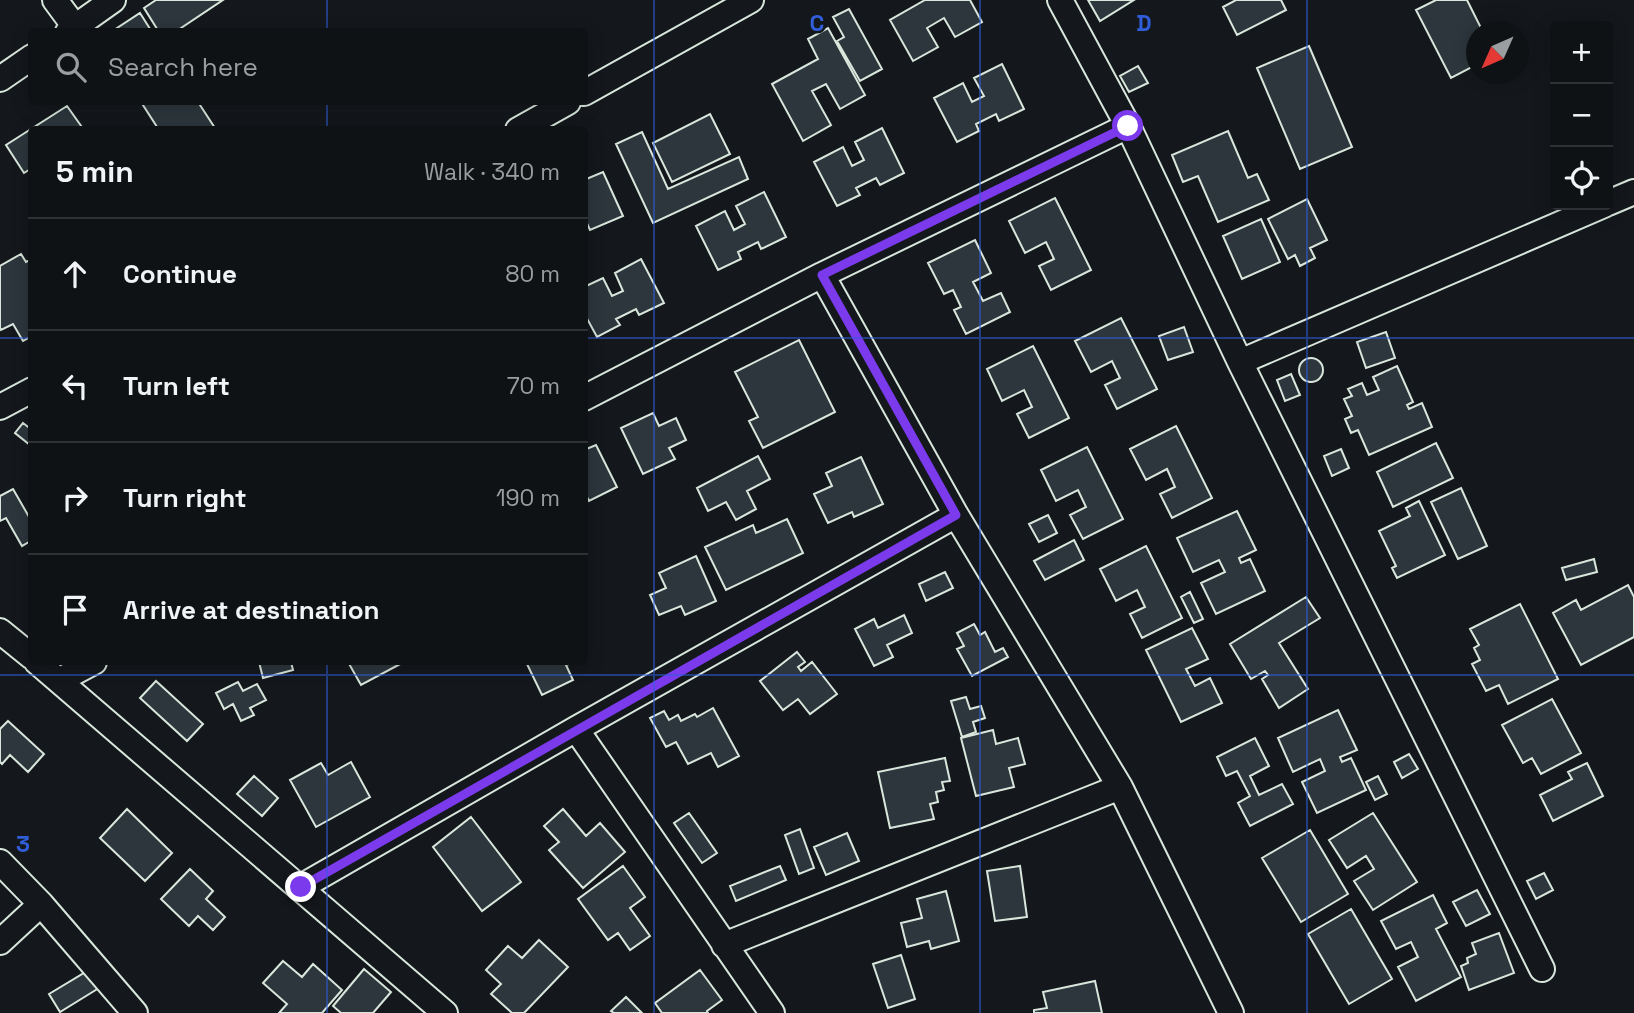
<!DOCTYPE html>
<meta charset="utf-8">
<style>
body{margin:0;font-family:"Space Grotesk",sans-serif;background:#181b1e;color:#f1f3f6}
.controls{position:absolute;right:21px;top:21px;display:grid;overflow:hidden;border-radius:7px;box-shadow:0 4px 18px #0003}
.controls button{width:63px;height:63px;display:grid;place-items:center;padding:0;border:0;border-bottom:2px solid #2f3234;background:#0f1215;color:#f1f3f6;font:35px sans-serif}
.compass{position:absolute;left:1466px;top:21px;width:63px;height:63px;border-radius:50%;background:#0f1215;box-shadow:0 4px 18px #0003;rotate:225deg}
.stop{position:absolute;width:21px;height:21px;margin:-16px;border:5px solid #7c3aed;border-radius:50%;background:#fff}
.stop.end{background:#7c3aed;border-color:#fff;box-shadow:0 2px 7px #0008}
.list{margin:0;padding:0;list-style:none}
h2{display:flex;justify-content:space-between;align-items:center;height:91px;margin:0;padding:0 28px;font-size:30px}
h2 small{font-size:23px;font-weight:400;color:#9b9ea0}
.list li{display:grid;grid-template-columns:46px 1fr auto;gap:21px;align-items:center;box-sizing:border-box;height:112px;padding:0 28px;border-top:2px solid #2f3234}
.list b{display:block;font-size:26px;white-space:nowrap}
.list em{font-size:23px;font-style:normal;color:#9b9ea0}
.icon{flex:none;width:38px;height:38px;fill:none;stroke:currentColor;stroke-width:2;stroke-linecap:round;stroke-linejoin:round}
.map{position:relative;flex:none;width:1634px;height:1013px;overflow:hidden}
.search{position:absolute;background:#0f1215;box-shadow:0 4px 18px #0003;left:28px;top:28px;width:560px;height:77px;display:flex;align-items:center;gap:18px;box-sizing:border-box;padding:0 24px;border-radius:7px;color:#9b9ea0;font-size:26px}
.panel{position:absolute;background:#0f1215;box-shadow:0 4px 18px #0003;left:28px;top:126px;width:560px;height:539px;border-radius:7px}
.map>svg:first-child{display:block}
</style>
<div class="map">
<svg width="1634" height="1013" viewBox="0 0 1634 1013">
<rect width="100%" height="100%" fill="#14181c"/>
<path fill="#2c363c" stroke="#d8e6dc" stroke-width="2" d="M156,0H223L175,32H159L144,8Z
M925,0H970L982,22L955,37L944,18L927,28L938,47L913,61L890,20Z
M1088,0H1134L1100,21Z
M1236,0H1281L1286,10L1237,35L1223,7Z
M1436,0H1467L1483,32H1476V65L1451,78L1416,10Z
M849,9L882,69L860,81L837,41L844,37L833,17Z
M140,13L152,32H111Z
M828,28L865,95L840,109L826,84L812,91L831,125L803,141L772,84L818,59L808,39Z
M1309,46L1352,147L1300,169L1257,68Z
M1002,64L1024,109L999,121L996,114L976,124L979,131L957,142L934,98L963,83L972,102L984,96L974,78Z
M1138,66L1148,83L1129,92L1120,76Z
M141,102H198L215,128L159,130Z
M67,106L84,130H32V168L24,173L6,145Z
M710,114L730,154L672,182L653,143Z
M882,128L904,173L880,185L876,178L856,188L860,195L837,206L814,162L843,147L852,166L864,160L855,142Z
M1228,131L1248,178L1257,174L1269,200L1218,222L1198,176L1183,182L1172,155Z
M642,132L668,189L739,157L748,179L653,223L616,144Z
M603,172L623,216L590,230L584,217V180Z
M764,192L786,237L761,249L758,242L738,252L741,259L718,270L696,226L725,211L734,230L745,224L736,206Z
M1055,198L1091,270L1051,290L1039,266L1054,259L1046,242L1025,253L1009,221Z
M1307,199L1327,240L1310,248L1315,258L1300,266L1295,255L1288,259L1268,219Z
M1261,219L1280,262L1242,279L1223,236Z
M975,240L991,273L973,282L983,301L1001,293L1010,312L966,334L954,310L961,307L953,290L944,294L928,263Z
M21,254L26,262L32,259V336L23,341L13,324L1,330L0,328V266Z
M641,259L664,303L639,315L636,309L616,319L620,325L597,337L584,313V287L603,278L612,296L623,291L615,273Z
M1121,318L1157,389L1117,409L1105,385L1120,378L1112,361L1091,372L1075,341Z
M1184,327L1193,352L1168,360L1159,336Z
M1386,332L1395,358L1366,368L1357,342Z
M799,340L835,412L763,448L749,421L758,417L735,372Z
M1033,346L1069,418L1029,438L1017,414L1032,407L1024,390L1002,401L987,369Z
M1299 370a12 12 0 1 1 24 0a12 12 0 1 1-24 0Z
M1397,366L1413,402L1407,405L1409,409L1422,403L1432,427L1369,455L1358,430L1351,433L1345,419L1352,416L1344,399L1352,396L1348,389L1362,383L1367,395L1379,390L1373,377Z
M1291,374L1300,395L1285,401L1277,380Z
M653,413L659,426L676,418L686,440L669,448L675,459L643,474L621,428Z
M23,423L32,430L30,445L15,433Z
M1176,426L1212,498L1172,518L1160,494L1175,487L1167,469L1146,480L1130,449Z
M1436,443L1453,478L1393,507L1377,472Z
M596,445L617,487L589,501L586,495L584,496V450Z
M1087,447L1123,519L1083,539L1070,515L1086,507L1078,490L1056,501L1041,470Z
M1341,449L1349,468L1332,476L1324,456Z
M758,456L770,479L747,491L756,509L736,520L726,502L708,511L697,488Z
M861,457L883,504L854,517L852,512L828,523L814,494L832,486L826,473Z
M1461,488L1487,546L1458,559L1431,502Z
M13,489L32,522V540L22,546L6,518L0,521V496Z
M1419,501L1445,555L1397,578L1392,568L1396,566L1379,531L1410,516L1406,508Z
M1237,511L1256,550L1239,558L1241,563L1250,559L1265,591L1216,614L1201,583L1225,572L1219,560L1193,572L1177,538Z
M1048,515L1057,533L1039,542L1029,524Z
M787,519L803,553L726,590L705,547L753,525L756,533Z
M1074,540L1084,560L1045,580L1034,561Z
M1146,546L1182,618L1142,638L1130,614L1145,607L1137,590L1116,601L1100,569Z
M696,556L716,601L685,615L681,606L659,615L650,595L666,588L659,573Z
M1594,559L1597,572L1566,580L1562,568Z
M945,572L953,588L926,601L919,584Z
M1628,585L1634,597V637L1581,665L1553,613L1576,600L1581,610Z
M1190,592L1203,619L1194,623L1181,597Z
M1306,597L1320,618L1279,643L1308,689L1279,708L1262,679L1268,675L1265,671L1251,679L1230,644Z
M1520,604L1558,679L1508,704L1499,685L1486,691L1472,664L1480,660L1474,648L1479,645L1470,629Z
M904,615L912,633L887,645L893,657L874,666L855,629L874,619L878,628Z
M974,624L980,635L985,632L995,652L1003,648L1008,657L972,676L957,649L964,646L957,633Z
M1192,628L1208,659L1186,669L1195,686L1210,678L1222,703L1181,722L1146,650Z
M797,652L805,662L798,667L801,671L812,662L837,694L810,714L798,699L783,710L760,681Z
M259,662H291L293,670L263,678Z
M348,662H404L361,685Z
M526,662H575L566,665L573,680L542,695Z
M156,681L203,724L187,741L140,698Z
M238,682L243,691L257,684L266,700L250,708L254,715L241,721L233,704L224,709L216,693Z
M966,697L970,709L981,706L985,718L973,722L976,732L962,737L951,701Z
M1552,699L1581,753L1541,774L1532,758L1523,763L1502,725Z
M713,708L739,756L718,767L711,753L688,764L676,742L666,747L650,718L664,711L669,720L678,715L681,721L695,714L697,717Z
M1338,710L1357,750L1340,757L1342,762L1351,758L1366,790L1317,813L1302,782L1325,771L1320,759L1293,772L1278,738Z
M8,721L44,754L28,772L10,755L2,764L0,762V729Z
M993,730L996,744L1018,738L1025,764L1009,768L1014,787L976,796L961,738Z
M1255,738L1269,766L1250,776L1259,795L1282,784L1293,804L1250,826L1238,803L1250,796L1237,771L1226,776L1217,757Z
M1409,754L1418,769L1402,778L1394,762Z
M945,758L950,781L942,782L944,790L936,792L938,802L930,804L934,819L890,828L878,772Z
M351,762L370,797L316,827L290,780L321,763L328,775Z
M1587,763L1603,796L1553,821L1540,795L1572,779L1568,772Z
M254,776L278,798L262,816L237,794Z
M1378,776L1387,794L1375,800L1366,782Z
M127,809L172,853L145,881L100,838Z
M563,809L586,836L600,823L625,852L583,888L549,850L559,842L544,826Z
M689,813L717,853L702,863L674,823Z
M1373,813L1417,882L1373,910L1354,881L1374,869L1366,856L1347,868L1329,840Z
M471,817L521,882L482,911L433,847Z
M800,829L814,868L799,874L785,835Z
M1310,830L1348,894L1301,922L1262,858Z
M847,833L859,861L826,875L814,847Z
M623,866L645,897L630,908L650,936L630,950L618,933L608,940L578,899Z
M780,866L786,880L736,901L730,886Z
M1020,866L1027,917L995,921L987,871Z
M190,869L213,891L206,899L225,917L213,930L198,916L189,926L161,899Z
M1544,873L1553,890L1536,899L1527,881Z
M1477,890L1490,914L1466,926L1453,902Z
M946,891L959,941L931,949L929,941L907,947L901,923L922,918L917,899Z
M1433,895L1447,923L1436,929L1461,977L1416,1001L1398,967L1418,957L1411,942L1396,949L1381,921Z
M1351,909L1392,979L1349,1004L1308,934Z
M1499,933L1514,973L1469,990L1461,966L1468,963L1467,958L1476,954L1472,943Z
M539,940L568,967L524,1013H512L491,994L501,984L486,970L508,946L522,958Z
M901,955L915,999L888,1008L873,964Z
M283,961L302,977L313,964L342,990L322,1013H279L287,1004L263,983Z
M364,969L391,992L373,1013H341L333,1006Z
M89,970L99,988L60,1012L49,994Z
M700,970L722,1000L707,1011L708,1013H662L655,1003Z
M1095,981L1102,1013H1034V1010L1047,1008L1043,992Z
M626,997L642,1013H614L611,1011Z"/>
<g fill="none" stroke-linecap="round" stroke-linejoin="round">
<g stroke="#d8e6dc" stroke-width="28">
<path id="minor" d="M55,0L75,27
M1060,0L1128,126
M68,32L113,0
M0,79L32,57
M584,93L751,0
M518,130L568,102
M1608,203L1634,192
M822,275L956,515L1120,787L1231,1013
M1240,362L1604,205
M584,398L822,275L1128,126L1240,362L1542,969
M0,407L32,390
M0,631L32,657
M37,662L445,1013
M60,680L94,662
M576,729L772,1013
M0,862L41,904L135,1013
M301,887L576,729L956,515
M0,942L41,904
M724,945L1120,787"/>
</g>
<use href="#minor" stroke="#14181c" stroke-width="24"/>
</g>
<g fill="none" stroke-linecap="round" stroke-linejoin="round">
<path stroke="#7c3aed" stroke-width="9" d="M301,887L956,515L822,275L1128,126"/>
</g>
<path fill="none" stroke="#305dd8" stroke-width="2" stroke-opacity="0.55" d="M327,0V32M654,0V1013M980,0V1013M1307,0V1013M327,102V130M0,338H32M584,338H1634M327,662V1013M0,675H1634"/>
<g font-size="23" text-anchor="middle" font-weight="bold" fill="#305dd8" stroke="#14181c" stroke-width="5" stroke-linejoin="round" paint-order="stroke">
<text x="817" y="31">C</text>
<text x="1144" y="31">D</text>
<text x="23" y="852">3</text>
</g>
</svg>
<div class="controls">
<button>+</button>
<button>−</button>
<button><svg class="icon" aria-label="locate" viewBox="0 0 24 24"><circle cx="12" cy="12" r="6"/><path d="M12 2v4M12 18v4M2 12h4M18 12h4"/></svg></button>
</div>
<svg class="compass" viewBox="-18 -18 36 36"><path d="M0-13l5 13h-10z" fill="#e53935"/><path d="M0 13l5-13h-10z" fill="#9b9ea0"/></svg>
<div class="stop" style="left:1128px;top:126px"></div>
<div class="stop end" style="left:301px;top:887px"></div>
<div class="search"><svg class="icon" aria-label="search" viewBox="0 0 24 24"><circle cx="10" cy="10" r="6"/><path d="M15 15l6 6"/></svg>Search here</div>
<section class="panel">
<h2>5 min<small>Walk · 340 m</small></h2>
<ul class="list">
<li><svg class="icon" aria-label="ahead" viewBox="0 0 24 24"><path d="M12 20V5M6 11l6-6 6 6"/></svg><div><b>Continue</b></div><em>80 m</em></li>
<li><svg class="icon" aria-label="left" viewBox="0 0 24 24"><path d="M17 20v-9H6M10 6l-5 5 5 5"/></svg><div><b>Turn left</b></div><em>70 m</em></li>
<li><svg class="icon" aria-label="right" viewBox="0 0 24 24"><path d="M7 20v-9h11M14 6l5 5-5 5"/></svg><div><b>Turn right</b></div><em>190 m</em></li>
<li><svg class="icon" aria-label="arrive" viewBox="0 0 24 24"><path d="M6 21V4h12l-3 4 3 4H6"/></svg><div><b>Arrive at destination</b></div></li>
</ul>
</section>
</div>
